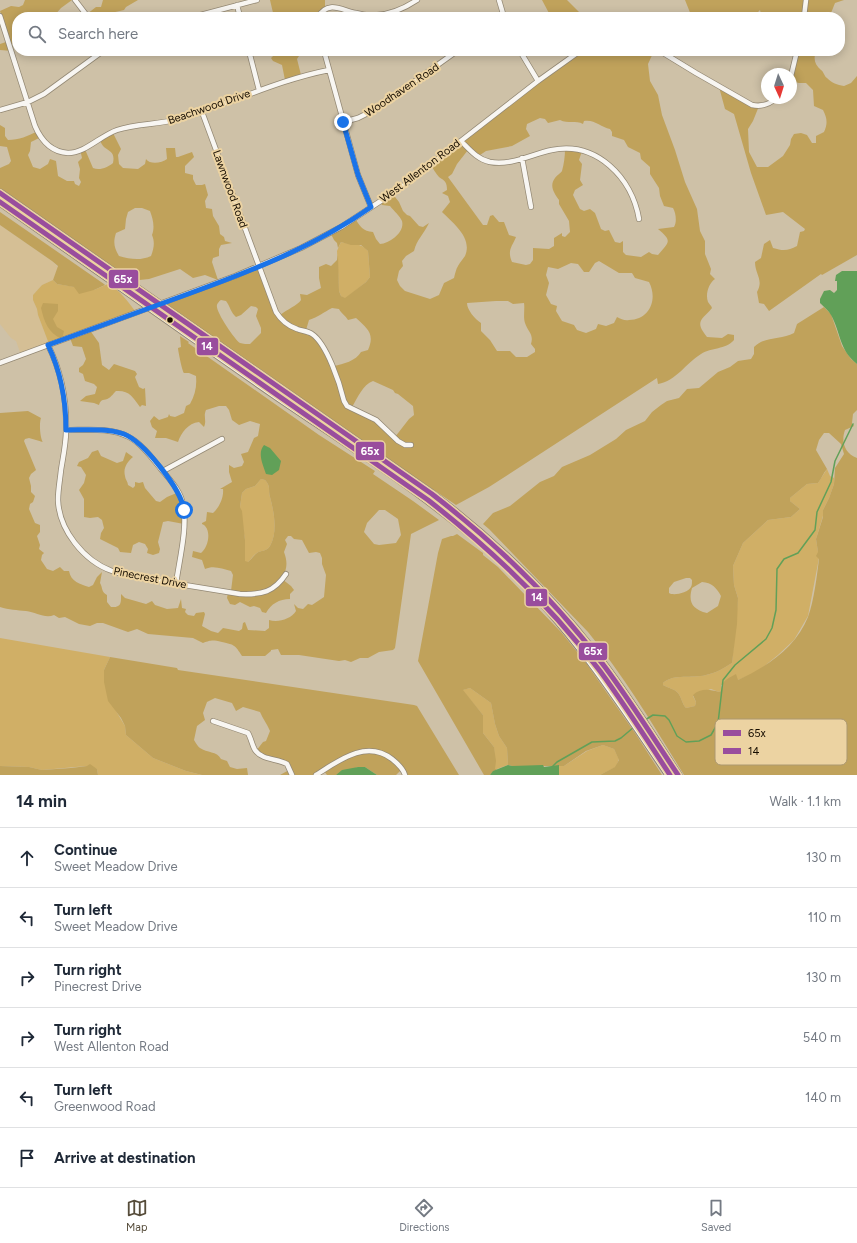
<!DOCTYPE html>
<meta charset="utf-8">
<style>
body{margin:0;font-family:Figtree,sans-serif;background:#f6f6f7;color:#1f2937}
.compass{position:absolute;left:761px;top:68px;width:36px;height:36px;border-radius:50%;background:#fff;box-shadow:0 2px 10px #0003;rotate:176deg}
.stop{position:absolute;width:12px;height:12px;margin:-9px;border:3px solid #1a73e8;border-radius:50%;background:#fff}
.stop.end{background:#1a73e8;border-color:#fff;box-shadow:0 1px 4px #0008}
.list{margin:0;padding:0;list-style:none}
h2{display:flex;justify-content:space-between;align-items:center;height:52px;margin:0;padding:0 16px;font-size:17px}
h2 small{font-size:13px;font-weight:400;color:#747a83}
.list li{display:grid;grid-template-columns:26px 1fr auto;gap:12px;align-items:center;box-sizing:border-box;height:60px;padding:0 16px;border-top:1px solid #e0e1e3}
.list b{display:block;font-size:15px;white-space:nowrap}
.list p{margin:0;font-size:13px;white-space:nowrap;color:#747a83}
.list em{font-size:13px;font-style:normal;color:#747a83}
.icon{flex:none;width:22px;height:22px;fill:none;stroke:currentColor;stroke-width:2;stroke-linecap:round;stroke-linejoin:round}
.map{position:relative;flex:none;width:857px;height:775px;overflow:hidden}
.search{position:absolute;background:#fff;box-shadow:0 2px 10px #0003;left:12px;right:12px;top:12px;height:44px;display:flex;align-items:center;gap:10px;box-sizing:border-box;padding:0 14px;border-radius:16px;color:#747a83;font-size:15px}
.sheet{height:412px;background:#fff}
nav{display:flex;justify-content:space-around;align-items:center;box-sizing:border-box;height:56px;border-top:1px solid #e0e1e3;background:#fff;font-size:11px;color:#747a83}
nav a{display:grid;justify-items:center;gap:2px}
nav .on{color:#564c3a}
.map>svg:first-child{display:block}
</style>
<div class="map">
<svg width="857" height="775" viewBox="0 0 857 775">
<rect width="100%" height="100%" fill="#cec1a7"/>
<path fill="#d5bf95" d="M0,225L52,261L58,267L53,280L42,285L33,295V300L37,309L38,315L49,344L21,355L16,341L11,338L0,324Z"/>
<path fill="#d0af66" d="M341,242C351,245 361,242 368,251L370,277L366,282L345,299L341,296L339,291L337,251Z
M53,280L57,284L94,290L108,284C120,290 128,302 136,312L49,344L38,315L37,309L33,300V295L42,285Z
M827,469L830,476L834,478V484L829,498L823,510V516L816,539L819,558L808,616L794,640L778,655L757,672L738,680L721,685V691L719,692L711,689L693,696L696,702L695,706L686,708C682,704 682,698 678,693C675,689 668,688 663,685V683C674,673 692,679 706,675C716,673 724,668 732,663L738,598L734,585L733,566L743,543L768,520L791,517L800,509L790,501V498L807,484L818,483Z
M261,479L265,480C271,486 268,490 270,497C274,512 278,532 270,546C266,552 261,550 257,553C253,555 251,560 248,562H245V540L240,507L242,493L246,489L255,486Z
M0,638L110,657L104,670L116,711L125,726L126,735L153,758L186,771L202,775H98L97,769L87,766L42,770L29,767L0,766Z
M470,688L491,703L495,724L499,736L507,748L508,765L497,769H495L494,747L483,733V715L462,690Z
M603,745L614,749L619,759L616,767L600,775H559V765L564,766L587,751Z"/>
<path fill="#c0a25b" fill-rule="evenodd" d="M25,0H72L61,8L53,17H17V42L12,44V51L0,50V44L9,41L0,11L11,6L19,7L23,5Z
M103,0H138L126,7L124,10L111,13L107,17H88L87,14L96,7H101Z
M270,0H325V7L318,17H274Z
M542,0H567L584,17H575L573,14C567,13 566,16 561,17C558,18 554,17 551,17Z
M685,0H844L835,3L831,13L822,12L819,14L817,17H762L760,10L753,17H698L691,15Z
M274,51H301L302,55L299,56L297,59L301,75L285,80L282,65L273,61L271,58L274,55Z
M582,51H654L648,64L650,81L658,95L662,115L675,150L685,182L697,209L700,231L705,241V254L711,269L710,274L715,279C709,283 705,294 708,302C709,304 711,305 712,308C702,320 694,321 707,337L722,338L728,334L734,335V340C725,350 712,347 701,354C685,364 676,381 658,384L657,378L489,487L456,505L161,306L257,265L272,304L280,315C286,310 298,305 301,300L300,294L307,295L321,288L319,278V267L326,264L331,266L337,260L338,255L339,291L341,296L345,298L366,282L370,277L368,251L361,245H351L341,242L338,248L337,243L334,240L330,232L355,218C360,227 363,231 373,232L376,239L380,244C390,243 405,232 402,221C400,216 394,211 390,206L382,205L379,201L392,193L399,202L403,211L407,215L410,216L419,226L423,227L429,223C424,234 417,239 414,251L406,256L402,261L403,266L399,271L397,280L400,286L405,291L430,299L439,295L444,283L454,278C455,274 456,269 458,266C460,262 463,259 465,256C473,238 453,223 442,212L450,202L448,196L442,193L447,190C447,182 445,181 439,177C436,174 433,168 430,164ZM540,118L545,119L548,123L560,120C568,124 576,120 583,124L584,121C594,119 601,127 610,129L612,132V136L624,140L628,147L640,153L641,159L650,167V174L659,188L660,196L664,206L673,208C676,213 677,222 674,227L658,229C672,241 670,241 658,255L652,254L649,252L641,257L626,255L623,252V241L620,243L615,242L609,230L605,231L601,229L595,213L590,209L584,211L580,209L573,195L575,190L583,185L580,180L582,164L579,160L582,151L565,149C565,156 564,164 562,171C561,173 557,175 555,178C549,186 554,193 559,200V204L569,221L570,232L565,237L562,236V233L554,238V246L549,249L533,248V260L530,264L526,265L512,262C507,250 512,247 516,237L509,235L504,222H499L493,215L490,216L487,225H483L448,177L452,174L457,164L468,150L477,157L486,151L512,146L530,136L526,129L527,124ZM599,261L619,273H632L635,278L649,282C658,299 650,320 629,320C625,321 621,319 617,317L614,323L606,326L598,324L596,329L586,333L577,330L574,325L562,321L556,311L557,306L551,304L546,295L549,283L546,275L548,267L558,269L571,263L578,264L584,272H589L595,263ZM221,300L226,301C230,306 231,313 236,317L241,315L251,306L256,307L258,309L256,316L261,328V333L250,344C247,344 243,344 240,343C235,340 215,311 217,305C217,304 220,300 221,300ZM496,301H508L513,304L524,303C525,309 523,317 525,323C528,332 534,334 531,344L535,349V352L527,357H516L510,351H497L490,340L481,331V323C475,319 467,310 467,303ZM332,308L339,309C341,313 345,315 348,320L356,318C368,329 375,334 368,350L361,352C356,361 343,364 334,366L317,339L306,330L309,320C318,317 324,312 332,308ZM373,381L393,390L395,393L398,394L413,406L414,415L409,419L395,437L381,423L352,407C357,399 363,384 373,381Z
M798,51H816C813,60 815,65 821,70C824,72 824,76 827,78C832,83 837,85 844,86L851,83L857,76V255L822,275L821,274L769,311L764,304L759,303L757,292C764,280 755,274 755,262L761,258L764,244L770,240L773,248C783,251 788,251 797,246L800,232L804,231L805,229L783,212L766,215L751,173L734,114L725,109L719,87L759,106L753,121L748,129L749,152L757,167H768L783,156L790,145L791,139L794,134L801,133L807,135L812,143H816V136L824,132C828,123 827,118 823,110L814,106L813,90L806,83H799L791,81Z
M0,125L5,128V136L8,140C19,140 28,136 38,131L41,137L31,142L30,151L28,155L33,167L40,169L48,164L50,159L56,161L58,176L67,181H74L75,184L79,186L81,182L79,178L80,169L78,162L82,158L80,149L84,147L93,168C100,171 108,167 113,163C115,153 111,152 104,147C102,145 100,141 99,138L112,131L121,149L118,155L119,164L123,168L138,169L145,164L146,159C150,165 162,163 167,159L166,148H175L176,157H178L192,152L194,157L185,166V173L193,175V179L196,185H202L205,184L208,195L205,201L206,208L212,209L213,216L219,226L220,234L224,237L225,241L232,243L221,245L219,249V256L213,258L212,262L218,280L205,275L193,278L180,269L149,279L130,281L0,193V168L9,164L11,161L7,147L0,146ZM135,208H142L150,211C153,219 155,227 152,235C155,242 154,248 151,256C140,261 130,259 119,256C114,248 113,242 116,233L125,229L126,219L128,212Z
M0,212L104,284L105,285L94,290L79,294L74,287L57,284L53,280L58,266L52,261L0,225Z
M43,303L58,304V311L53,319L57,327L64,331L62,339C48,333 44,321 41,308Z
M824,307L831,314L842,346L851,359L857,364V410L853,414L852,423L854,426L845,430C841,441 844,453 857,458V775H684C654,726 624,676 588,632L489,529L483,524L493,513L510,506L540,482L554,476L562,467L590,455L616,439L626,430L645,421L652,412L661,405L667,401L679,398L687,389L699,388L718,372L730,367L738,361L751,359L754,354V347C765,336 781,340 794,333L797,324ZM824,433H829L841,444L844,454L835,468L834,484L829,498L823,510V517L816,539L818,552L816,556L819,559C817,575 814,601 808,617C796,647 767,667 738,680L736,674C727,679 722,680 721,691L719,692C710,689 700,688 693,695L696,702L695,706L686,708C682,704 682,698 678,693C675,689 668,688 663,685V683C674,673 692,679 706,675C716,673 724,668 732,663L737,624L738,598L734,585L733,566L743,543L768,520L791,517L800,509L790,501V498L807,484L818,483C822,478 823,473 827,469L816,450L819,440ZM686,578H690L692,580C692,583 692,585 691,587C688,593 673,596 669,593V588L674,582ZM702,582C712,583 716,587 721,596L718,606L707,613C692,609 688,602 692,588Z
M89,329L99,343L102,365L109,370L114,364L135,371L137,374L135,377L139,387L143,389L145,388L146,406L142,405L140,407C133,397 129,390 116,391C114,393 111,397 109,398C104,401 101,398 99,405L94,403L80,401L86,396L95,394L97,387L94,384L85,381L83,374L79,372V368L83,365L86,359L82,347L73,346L70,338Z
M180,336L189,342L188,343L319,435L375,471L373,474L413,501L439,520L411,534L395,648L393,650L379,652L368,658H360L351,662L345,660L339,661L299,655H281L278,649L271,650V651L265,656H242C235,645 235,645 222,642C212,640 212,640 203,643L193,638L148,634L137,629L128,632L103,623H97L90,626L79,624L65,617L59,618L54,615C45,619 36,612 26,611C17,610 9,610 0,607V413L28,411L41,418C39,423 40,438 43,442L29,438L25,439L24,441L36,470L31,474L29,478L31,486V492L35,496L33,502L30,504L29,509L35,523L40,525V532L37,536L40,545L39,549L44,553L42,555L41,560L47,569L53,571L60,567L64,571H69C71,582 80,584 89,587L93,585L97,577L102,572L100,583C103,588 101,592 107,595V602L111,607C122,608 121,602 121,594L125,598L146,604L152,601L155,605L167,609L178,608L181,599L182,608L186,609L185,612L188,615L194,616L196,613L204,612L205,614L202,626L211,631L218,633L223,628L239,631L242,629L243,623L245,622L248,630L265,631L269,628V620C278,623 291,619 296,611L294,604L298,608L303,609L308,604L312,605L324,597L326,575L322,564V558L320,553L316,552L309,553L302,540L294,539L291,536H288L285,540L287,544L284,552C288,563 287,569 282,579L291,586L294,590L290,594V599C279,599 271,604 266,613L262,612L260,608L254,606L250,607L240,602L235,605L230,604L227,598L228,592L231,591L233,575L231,571C222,569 214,565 205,569L202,560L192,557L193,551L201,553C209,547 212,528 202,524V523L206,521L207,512L213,513C219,508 224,497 223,489H220L232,482L229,472V465L234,468L242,466L244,462L241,454L248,452L254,438L258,436L260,424L250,421L239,425L232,420L229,410L226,406H219L206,410C203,417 207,420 204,427L199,422C188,423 181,433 178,442L166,438H155L157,431L152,427L150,421L154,416L159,420L168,417L169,414L170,416L175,417L184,413L186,406L190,404C195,395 197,387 196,376L189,373H184C182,371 178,350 178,348L181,347ZM261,479L265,480C271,486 268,490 270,497C274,512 278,532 270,546C266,552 261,550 257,553C253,556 251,560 248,562L245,561V540L242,511L240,507L242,493L246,489L255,486ZM379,510H385L398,519L401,535L396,543L379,545L374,544L364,532L367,523Z
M98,450L101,456L117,463L123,461L126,452L133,457C127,462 123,468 125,476C125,479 128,482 128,485L133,488L135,486V482L139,483L143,482L145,488L156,501L160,502L167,497L179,492L184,524L168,521L163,522L158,542L160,549L159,553L153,555L147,553L148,549L145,544L139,542L133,545L131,553L120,552L118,548L100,539L101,533L104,528L102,520L98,517L90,518L84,517V499L79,490L84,483L86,475L81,467L77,466L79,462L88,458L92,452Z
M457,534L483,553V555L498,567L561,632L586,663L635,733L662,775H600L615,767L619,760L614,749L603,745L586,751L564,766H512L508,765L507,748L499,736L495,724L491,703L470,688L463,690L483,715V733L494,747L496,761L495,769H497L490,775H484L418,661L438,553L442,539L451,536H453Z
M110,657L177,668L178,670L414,705L417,706L459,775H405L401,770L396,775H377L365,767H358L336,775H327L324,771L317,775H280L289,770L288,765L264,758L256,751L263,742L266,741L270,731C267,724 263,719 260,712L243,707L236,711L232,703L215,698L207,702L203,713L205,720L197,726L194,740C196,743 198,747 200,748C207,753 217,751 221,759L227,761L230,767L237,769L247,768L248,775H202L186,771L153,758L126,735L125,726L121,718L108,701L104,682V670Z
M90,764L97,769L98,775H0V766L29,767L42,770L71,768L87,766Z"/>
<path fill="#61a058" d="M842,271H857V364C839,350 841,333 831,315C829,311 824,307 820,303V299L824,291L830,290L834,293L837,290V281H835L836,275Z
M264,445L270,448L281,461L279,470L272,475L266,474C263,465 257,453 264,445Z
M508,765L512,766L543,765L544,767L559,765V775H490L493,771Z
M358,767H365L377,775H336L342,770Z"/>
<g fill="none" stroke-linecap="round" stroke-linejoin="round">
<path stroke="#61a058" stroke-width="1.5" d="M645,720L653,715L665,716L669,720L677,736L686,742L699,741L711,735L718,723L723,680L735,665L766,639L772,628L776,610L777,569L784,559L798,553L815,530L817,512L831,482L835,461L853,424
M553,766L557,762L592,742L615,741L621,738L634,727"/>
<g stroke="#938874" stroke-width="6">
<path id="minor" d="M75,0L88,17
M499,0L504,17
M237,5L240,17
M0,16L35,126C41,140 51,152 68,153C85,153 100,136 117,130C138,123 161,125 182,118C232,103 278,80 329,70
M193,17L257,0
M318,17C328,0 341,10 356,13C363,15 370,16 377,15C392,14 405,8 417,0
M804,17L806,0
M249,51L259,90
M324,51L358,175L371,207
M520,51L538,81
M660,51L696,73L752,105C762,107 769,105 776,98
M791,76L797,51
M0,110L28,102L44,94L103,51
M202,112L276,312C281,320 288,326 297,329C302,331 308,331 312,334C327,344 340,384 344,401L347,406L351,408L376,420L398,441L405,445H411
M343,122L358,118L376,109L457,51
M461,141C470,150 477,159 490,162C511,166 532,154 552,150C597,141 632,178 639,219
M522,158L531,207
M48,345C61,371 67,402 66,431C66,444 63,457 61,470C60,480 58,490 58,500C59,530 84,561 112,571C129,577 148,579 166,582C190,586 215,590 240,594C262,595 274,592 286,574
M0,363L235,276L301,248L341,227L399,189L538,81L580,51
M66,430C86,430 111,427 129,437C142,444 152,458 161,469C170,480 181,491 183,505C188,527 179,561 176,584
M163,471L222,439
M213,721L248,733C251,738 252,745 255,750C263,761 277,758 287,764L292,775
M316,775C338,761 366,739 392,759C397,763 403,768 405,775"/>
</g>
<g stroke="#938874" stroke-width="9">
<path id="highway" d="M0,193L432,494C493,540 547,592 594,652C625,691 651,734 678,775
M0,202C93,267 185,333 278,397C356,450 439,502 508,567C572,628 620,702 669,775"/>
</g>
<use href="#minor" stroke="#f8f6f2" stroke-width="4.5"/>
<use href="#highway" stroke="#f8f6f2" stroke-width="7"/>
<g stroke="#ecd3a2" stroke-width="8">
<path id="bus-1" d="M0,193L432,494C497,544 556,601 605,667C631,702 654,739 678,775"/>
</g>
<g stroke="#ecd3a2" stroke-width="8">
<path id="bus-2" d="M0,202L428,500C492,550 551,606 600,671C625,705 647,740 670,775"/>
</g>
<use href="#bus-1" stroke="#994d9d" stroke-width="5"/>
<use href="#bus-2" stroke="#994d9d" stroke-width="5"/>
</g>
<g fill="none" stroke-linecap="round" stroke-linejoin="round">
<path stroke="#1a73e8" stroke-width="5" d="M184,510C181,489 144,442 124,434C107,428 85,430 66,430C66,401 61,372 48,345C95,328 141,311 188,294C251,271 316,246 371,207L358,175L343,122"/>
</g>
<circle fill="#160d00" stroke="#ecd3a2" stroke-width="1.5" cx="170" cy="320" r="3.5"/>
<g text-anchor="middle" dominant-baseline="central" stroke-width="4" stroke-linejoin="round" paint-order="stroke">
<g font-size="11" fill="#160d00" stroke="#ecd3a2">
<text transform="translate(402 90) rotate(-34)">Woodhaven Road</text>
<text transform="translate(209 107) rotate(-19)">Beachwood Drive</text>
<text transform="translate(420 171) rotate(-37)">West Allenton Road</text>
<text transform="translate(230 189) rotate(70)">Lawnwood Road</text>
<text transform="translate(150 578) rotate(11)">Pinecrest Drive</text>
</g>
</g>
<rect x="715" y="719" width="132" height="46" rx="6" fill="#ecd3a2" stroke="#ac9871" stroke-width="1"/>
<rect x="723" y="730" width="18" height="6" fill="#994d9d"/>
<rect x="723" y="748" width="18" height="6" fill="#994d9d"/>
<g font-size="11" fill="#160d00">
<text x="748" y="737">65x</text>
<text x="748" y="755">14</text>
</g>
<g stroke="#ecd3a2" stroke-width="1.5">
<rect x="108" y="269" width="31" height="20" rx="4" fill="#994d9d"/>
<rect x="196" y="337" width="23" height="19" rx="4" fill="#994d9d"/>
<rect x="355" y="441" width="30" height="20" rx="4" fill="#994d9d"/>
<rect x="525" y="588" width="23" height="19" rx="4" fill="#994d9d"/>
<rect x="578" y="642" width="30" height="19" rx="4" fill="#994d9d"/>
</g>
<g font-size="11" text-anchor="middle" font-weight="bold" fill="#fff">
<text x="123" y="283">65x</text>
<text x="207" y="350">14</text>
<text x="370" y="455">65x</text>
<text x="537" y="601">14</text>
<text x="593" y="655">65x</text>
</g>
</svg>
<svg class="compass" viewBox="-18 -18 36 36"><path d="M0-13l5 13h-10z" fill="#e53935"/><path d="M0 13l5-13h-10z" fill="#747a83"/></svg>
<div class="stop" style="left:184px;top:510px"></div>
<div class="stop end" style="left:343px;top:122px"></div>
<div class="search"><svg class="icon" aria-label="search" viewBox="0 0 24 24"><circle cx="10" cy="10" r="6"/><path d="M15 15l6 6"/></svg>Search here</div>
</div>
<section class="sheet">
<h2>14 min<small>Walk · 1.1 km</small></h2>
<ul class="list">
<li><svg class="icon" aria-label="ahead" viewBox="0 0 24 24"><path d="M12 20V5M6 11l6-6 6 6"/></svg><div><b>Continue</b><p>Sweet Meadow Drive</p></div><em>130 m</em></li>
<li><svg class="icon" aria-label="left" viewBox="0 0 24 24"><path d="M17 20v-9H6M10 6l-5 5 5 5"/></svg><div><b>Turn left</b><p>Sweet Meadow Drive</p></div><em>110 m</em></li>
<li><svg class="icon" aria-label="right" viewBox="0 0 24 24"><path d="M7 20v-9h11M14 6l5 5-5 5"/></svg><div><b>Turn right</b><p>Pinecrest Drive</p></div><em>130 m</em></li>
<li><svg class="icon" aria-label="right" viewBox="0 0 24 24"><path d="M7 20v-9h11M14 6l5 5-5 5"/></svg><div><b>Turn right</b><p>West Allenton Road</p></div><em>540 m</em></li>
<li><svg class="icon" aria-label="left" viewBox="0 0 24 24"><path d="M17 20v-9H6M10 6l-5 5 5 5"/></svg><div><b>Turn left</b><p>Greenwood Road</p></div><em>140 m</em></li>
<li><svg class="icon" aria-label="arrive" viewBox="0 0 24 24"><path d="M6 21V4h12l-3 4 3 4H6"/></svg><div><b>Arrive at destination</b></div></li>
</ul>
</section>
<nav>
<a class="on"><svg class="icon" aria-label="map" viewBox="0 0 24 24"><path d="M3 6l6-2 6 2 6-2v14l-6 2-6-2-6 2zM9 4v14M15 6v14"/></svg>Map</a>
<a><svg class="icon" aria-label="directions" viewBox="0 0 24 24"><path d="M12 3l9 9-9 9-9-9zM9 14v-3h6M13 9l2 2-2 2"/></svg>Directions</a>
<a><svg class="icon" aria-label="saved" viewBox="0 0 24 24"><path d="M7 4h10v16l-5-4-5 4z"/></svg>Saved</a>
</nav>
